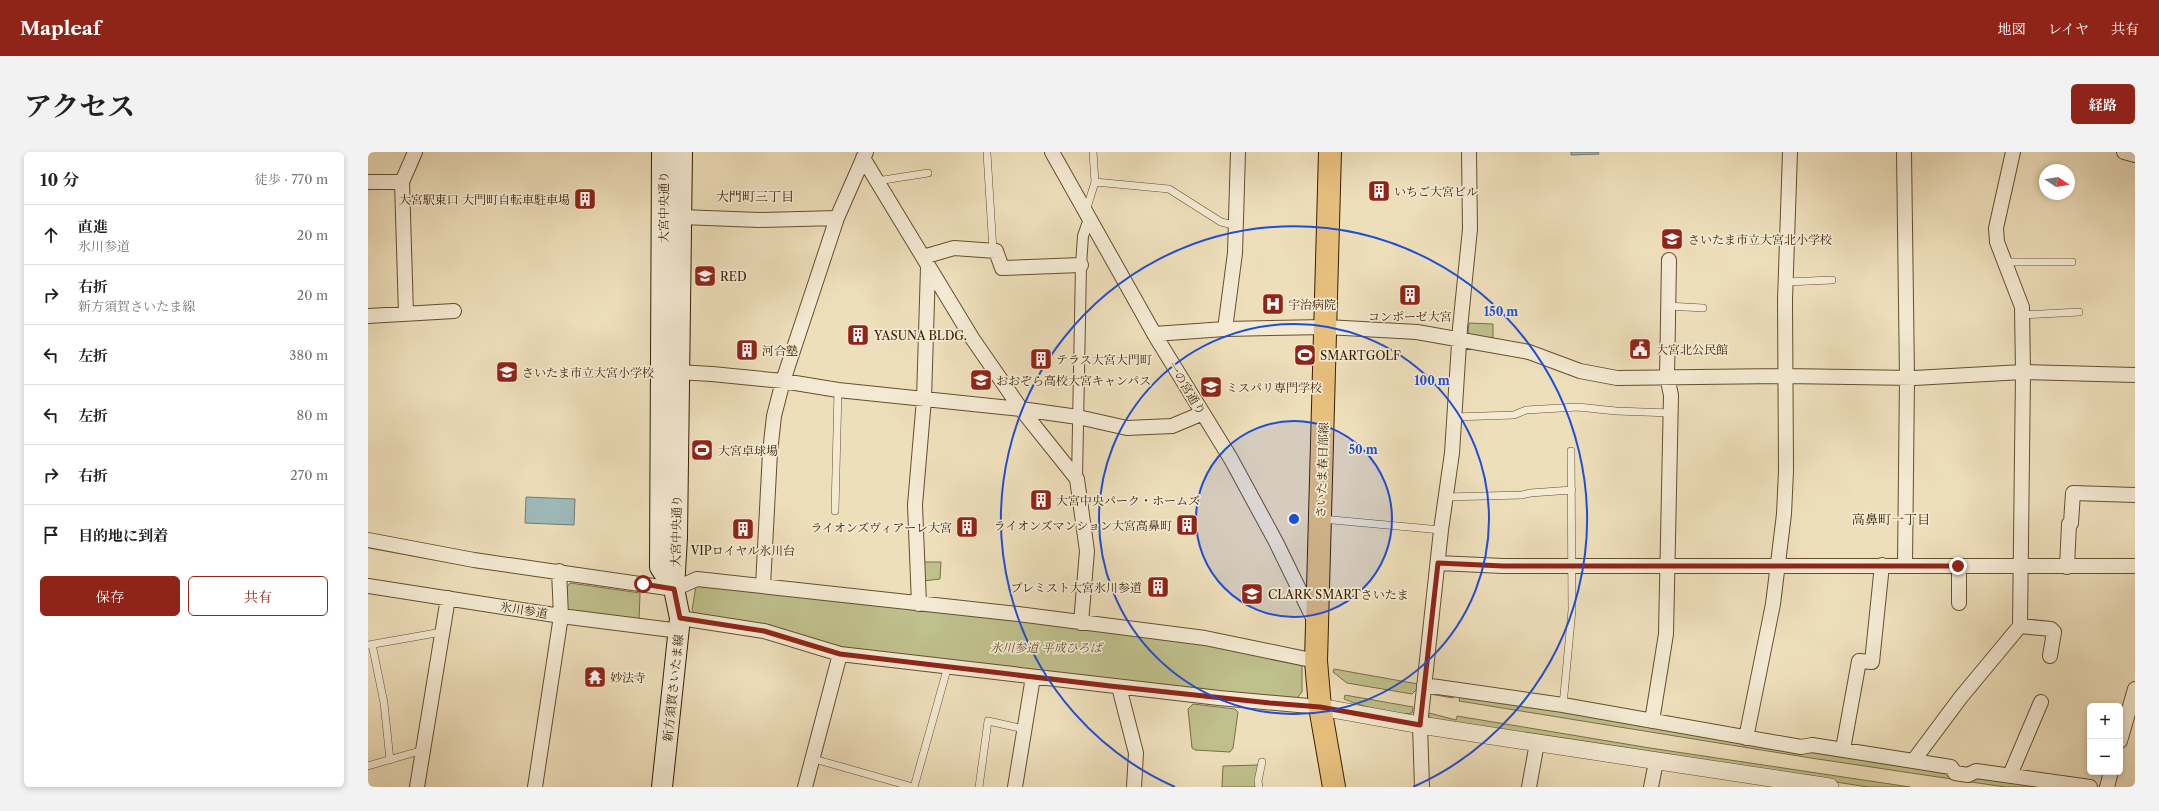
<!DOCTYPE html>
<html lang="ja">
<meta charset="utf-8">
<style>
body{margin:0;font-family:"Libre Caslon Text","Noto Serif JP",serif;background:#f2f2f2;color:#202124}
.controls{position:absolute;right:12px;bottom:12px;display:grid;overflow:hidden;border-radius:6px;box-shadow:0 2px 6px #0003}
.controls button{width:36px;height:36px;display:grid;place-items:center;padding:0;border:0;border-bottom:1px solid #e0e0e0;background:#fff;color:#202124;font:20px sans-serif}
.compass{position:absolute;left:1671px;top:12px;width:36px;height:36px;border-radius:50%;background:#fff;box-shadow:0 2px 6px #0003;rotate:102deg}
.stop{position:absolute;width:12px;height:12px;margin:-9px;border:3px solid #8f2418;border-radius:50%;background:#fff}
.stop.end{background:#8f2418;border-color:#fff;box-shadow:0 1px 4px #0008}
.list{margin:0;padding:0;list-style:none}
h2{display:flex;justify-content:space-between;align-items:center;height:52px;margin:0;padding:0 16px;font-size:17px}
h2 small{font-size:13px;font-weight:400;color:#757577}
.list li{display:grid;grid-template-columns:26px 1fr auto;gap:12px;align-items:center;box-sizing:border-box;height:60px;padding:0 16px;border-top:1px solid #e0e0e0}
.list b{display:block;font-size:15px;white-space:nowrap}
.list p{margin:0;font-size:13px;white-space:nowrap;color:#757577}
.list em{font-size:13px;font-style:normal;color:#757577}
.actions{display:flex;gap:8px;padding:12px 16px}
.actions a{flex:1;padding:9px 0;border:1px solid #8f2418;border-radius:6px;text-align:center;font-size:14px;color:#8f2418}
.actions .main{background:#8f2418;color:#fff}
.icon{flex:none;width:22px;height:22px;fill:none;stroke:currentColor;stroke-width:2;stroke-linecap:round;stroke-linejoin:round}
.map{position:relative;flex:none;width:1767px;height:635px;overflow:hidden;border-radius:6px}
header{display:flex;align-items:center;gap:24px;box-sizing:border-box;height:56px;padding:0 20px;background:#8f2418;color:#fff}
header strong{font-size:19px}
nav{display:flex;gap:22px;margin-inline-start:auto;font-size:14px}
.intro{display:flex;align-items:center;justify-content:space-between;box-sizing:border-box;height:96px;padding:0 24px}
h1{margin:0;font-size:28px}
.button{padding:10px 18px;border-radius:6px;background:#8f2418;color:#fff;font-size:14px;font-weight:700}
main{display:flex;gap:24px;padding:0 24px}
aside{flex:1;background:#fff;border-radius:6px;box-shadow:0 2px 6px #0003}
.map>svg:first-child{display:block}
</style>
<header>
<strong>Mapleaf</strong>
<nav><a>地図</a><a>レイヤ</a><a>共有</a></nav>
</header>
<div class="intro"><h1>アクセス</h1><a class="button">経路</a></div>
<main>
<aside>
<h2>10 分<small>徒歩 · 770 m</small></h2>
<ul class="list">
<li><svg class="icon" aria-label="ahead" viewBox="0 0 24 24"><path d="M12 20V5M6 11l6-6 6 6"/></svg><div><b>直進</b><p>氷川参道</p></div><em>20 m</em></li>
<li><svg class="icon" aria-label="right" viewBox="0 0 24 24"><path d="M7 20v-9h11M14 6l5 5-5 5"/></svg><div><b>右折</b><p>新方須賀さいたま線</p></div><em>20 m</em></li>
<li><svg class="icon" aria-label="left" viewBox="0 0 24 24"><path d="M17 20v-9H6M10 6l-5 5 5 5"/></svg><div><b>左折</b></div><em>380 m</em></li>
<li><svg class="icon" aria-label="left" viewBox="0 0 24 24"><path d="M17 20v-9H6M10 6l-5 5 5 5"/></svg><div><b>左折</b></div><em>80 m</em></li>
<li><svg class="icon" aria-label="right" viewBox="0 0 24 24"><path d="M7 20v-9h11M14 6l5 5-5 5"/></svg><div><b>右折</b></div><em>270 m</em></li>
<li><svg class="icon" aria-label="arrive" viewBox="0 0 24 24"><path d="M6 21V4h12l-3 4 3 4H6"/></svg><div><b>目的地に到着</b></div></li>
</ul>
<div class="actions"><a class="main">保存</a><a>共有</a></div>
</aside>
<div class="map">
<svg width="1767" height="635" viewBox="0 0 1767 635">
<rect width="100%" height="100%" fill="#eedfbb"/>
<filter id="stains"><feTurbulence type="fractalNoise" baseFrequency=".005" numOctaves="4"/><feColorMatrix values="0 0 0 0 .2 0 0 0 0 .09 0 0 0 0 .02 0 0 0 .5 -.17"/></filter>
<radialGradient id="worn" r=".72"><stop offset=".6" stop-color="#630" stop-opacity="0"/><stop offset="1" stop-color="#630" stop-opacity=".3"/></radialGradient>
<path fill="#bfc08c" stroke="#7b6f46" d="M1101,171L1125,172V187L1104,185L1100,180Z
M555,410H573L572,427L555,429Z
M202,431L272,441L271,470L196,459L199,435Z
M328,434L791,483L934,513V540L929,546L920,548L494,499L327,462L324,458Z
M966,517L1050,532L1049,537L1044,542L979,531L965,520Z
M1067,537L1437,599L1447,597L1577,617C1587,628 1601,627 1614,622L1696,635H1637L1443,606L1091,549L1092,545L1085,543V546L1062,542Z
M977,543L1045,555L1044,561C1031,565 990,553 976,547Z
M825,552L867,557L870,560L865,596L862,600L827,598L824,596L820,557Z
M1061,561L1088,568L1089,564L1282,596L1542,635H1500L1064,567L1060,563Z
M890,613L888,635H854L855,614Z"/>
<path fill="#9ebabb" stroke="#757c70" d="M1203,0H1230L1231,2L1203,3Z
M158,345L207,347L206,373L157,371Z"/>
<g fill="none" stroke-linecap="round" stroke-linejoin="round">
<g stroke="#654e2f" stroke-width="8">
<path id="service" d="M619,1L625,99
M509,29L560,21
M727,30L801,37L853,70L869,74
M718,59L727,30L725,0
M1637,110H1704
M1418,130L1464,128
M1300,154L1335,156
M1654,163L1711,160
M1086,265L1146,263L1158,258L1210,255L1248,259L1303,261
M1078,345L1154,343L1162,341L1204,338
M467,359L470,238
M954,367L1073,378
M4,492L16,551L22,608
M0,493L74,480
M1195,553L1204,458L1203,299
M446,607L545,635
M0,614L55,598
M546,635L580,514
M611,635L620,569L656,577
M891,635L890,629L894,610"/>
</g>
<g stroke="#654e2f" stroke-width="12">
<path id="pedestrian" d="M709,327L713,113L715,84L721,67"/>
</g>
<g stroke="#654e2f" stroke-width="16">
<path id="minor" d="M684,0L788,185L863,307L908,390L947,470
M1536,0L1539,226L1537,413
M1756,0L1767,3
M495,6L604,186L653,257L709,327L719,399L713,471
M0,30H34
M313,65L391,68L469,66
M555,105L586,96L628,99L634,116L713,113
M38,162L34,30L47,0
M0,164L86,159
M857,177L867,101L870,0
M786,182L857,177L958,175L1049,180L1161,200L1212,219L1249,226L1417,224L1546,226L1655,220L1767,223
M309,220L344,222L415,229L470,238L653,257L710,265L759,276L804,274L835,261
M0,388L106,408L306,437L329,427L650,462L837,486L948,509
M1070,411L1135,414H1767
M1591,414V451
M1699,415L1701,372L1703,371L1705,341L1767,343
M0,434L193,464L312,479
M395,434L402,300L406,264L415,229L469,66L498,0
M551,452L547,353L556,247L560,115
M312,466L396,479L472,502L851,546L952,555
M1652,474L1683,477L1686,480L1682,504
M1056,533L1195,553L1433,595L1444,593L1583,615L1587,621L1600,623L1608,619L1722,635
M751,535L768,601L766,635
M1284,569L1298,482L1303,243L1299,225L1301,108
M1378,586L1405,452L1416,362L1418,319L1417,148L1422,0
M1752,589L1767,537
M1475,597L1491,509L1504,510L1514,413
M1546,608L1593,545L1652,474L1655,220L1654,155L1629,90L1628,76L1645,0
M1642,623L1673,550
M49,635L80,446
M167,635L193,464L191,419
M437,635L472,502
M647,635L665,525
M1054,635L1052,573L1073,378L1084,301L1092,176L1102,77L1101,0
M1161,635L1169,591
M1283,635L1288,610
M1739,635L1743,620"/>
</g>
<g stroke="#654e2f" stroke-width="18">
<path id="tertiary" d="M952,555L1052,573L1462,635"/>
</g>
<g stroke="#371e00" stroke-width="22">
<path id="secondary" d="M306,437L309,385L314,0
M294,635L312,466L306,437L292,415L294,0"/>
</g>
<g stroke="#371e00" stroke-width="24">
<path id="primary" d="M962,0L948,509L952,555L966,635"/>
</g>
<use href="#service" stroke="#f4ead3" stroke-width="7"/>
<use href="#pedestrian" stroke="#f4ead3" stroke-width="10"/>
<use href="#minor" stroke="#f4ead3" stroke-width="14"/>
<use href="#tertiary" stroke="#f4ead3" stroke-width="17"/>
<use href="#secondary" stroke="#f4ead3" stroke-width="20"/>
<use href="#primary" stroke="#e7c07e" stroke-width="22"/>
</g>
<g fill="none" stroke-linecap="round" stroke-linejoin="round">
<path stroke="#8f2418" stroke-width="5" d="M275,432L306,437L312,466L396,479L472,502L742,534L902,551L952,555L1052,573L1070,411L1135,414H1590"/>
</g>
<circle cx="926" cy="367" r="98" fill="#1d4ed8" fill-opacity=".12"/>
<g fill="none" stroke="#1d4ed8" stroke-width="2">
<circle cx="926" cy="367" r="98"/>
<circle cx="926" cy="367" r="195"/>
<path d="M807 635A293 293 0 1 1 1045 635"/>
</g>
<defs>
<g id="building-square" transform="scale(1.15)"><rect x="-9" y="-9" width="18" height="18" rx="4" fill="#8f2418" stroke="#f4ead3"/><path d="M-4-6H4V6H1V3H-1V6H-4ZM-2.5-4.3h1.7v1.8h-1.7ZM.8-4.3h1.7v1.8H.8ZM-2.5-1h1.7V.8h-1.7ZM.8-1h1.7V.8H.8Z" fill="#fff"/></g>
<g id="school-square" transform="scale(1.15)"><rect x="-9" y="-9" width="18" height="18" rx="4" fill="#8f2418" stroke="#f4ead3"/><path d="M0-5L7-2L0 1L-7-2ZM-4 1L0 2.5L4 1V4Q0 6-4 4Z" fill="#fff"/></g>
<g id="hospital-square" transform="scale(1.15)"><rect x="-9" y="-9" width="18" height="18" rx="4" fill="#8f2418" stroke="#f4ead3"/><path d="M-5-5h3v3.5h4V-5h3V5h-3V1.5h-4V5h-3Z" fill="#fff"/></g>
<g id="civic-square" transform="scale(1.15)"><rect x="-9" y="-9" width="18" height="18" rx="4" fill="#8f2418" stroke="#f4ead3"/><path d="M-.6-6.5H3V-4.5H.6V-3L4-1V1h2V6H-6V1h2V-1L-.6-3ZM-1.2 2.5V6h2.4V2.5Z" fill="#fff"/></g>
<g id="stadium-square" transform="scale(1.15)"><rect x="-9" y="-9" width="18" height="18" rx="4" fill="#8f2418" stroke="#f4ead3"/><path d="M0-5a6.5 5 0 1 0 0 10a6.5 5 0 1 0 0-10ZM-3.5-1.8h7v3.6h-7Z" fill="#fff"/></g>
<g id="university-square" transform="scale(1.15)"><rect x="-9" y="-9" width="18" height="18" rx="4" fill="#8f2418" stroke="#f4ead3"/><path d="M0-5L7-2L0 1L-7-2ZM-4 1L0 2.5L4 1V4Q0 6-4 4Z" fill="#fff"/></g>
<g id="temple-square" transform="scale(1.15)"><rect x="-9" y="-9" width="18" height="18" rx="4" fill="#8f2418" stroke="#f4ead3"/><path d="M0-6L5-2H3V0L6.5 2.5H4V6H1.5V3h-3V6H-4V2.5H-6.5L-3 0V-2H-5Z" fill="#fff"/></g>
</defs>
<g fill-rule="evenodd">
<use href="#building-square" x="1011" y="39"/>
<use href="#building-square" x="217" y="47"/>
<use href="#school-square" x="1304" y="87"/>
<use href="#school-square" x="337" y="124"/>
<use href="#building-square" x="1042" y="143"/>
<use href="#hospital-square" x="905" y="152"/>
<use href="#building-square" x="490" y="183"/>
<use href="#civic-square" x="1272" y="197"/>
<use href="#building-square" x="379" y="198"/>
<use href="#stadium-square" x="937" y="203"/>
<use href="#building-square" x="673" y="207"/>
<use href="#school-square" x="139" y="220"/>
<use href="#school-square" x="613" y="228"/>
<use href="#university-square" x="843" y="235"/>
<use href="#stadium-square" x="334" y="298"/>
<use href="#building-square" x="673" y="348"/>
<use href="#building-square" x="819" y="373"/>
<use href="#building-square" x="599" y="375"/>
<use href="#building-square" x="375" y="377"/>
<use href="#building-square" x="790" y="435"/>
<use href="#university-square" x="884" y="442"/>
<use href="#temple-square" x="227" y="525"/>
</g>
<g text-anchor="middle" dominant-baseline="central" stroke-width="3.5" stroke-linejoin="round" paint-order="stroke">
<g font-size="12" fill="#371e00" stroke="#f4ead3" text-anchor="start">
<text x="1026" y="39">いちご大宮ビル</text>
<text x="202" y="47" text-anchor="end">大宮駅東口 大門町自転車駐車場</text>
<text x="1320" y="87">さいたま市立大宮北小学校</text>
<text x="352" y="124">RED</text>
<text x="920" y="152">宇治病院</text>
<text x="1042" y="164" text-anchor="middle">コンポーゼ大宮</text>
<text x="506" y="183">YASUNA BLDG.</text>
<text x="1288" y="197">大宮北公民館</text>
<text x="394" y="198">河合塾</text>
<text x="952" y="203">SMARTGOLF</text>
<text x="688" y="207">テラス大宮大門町</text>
<text x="154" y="220">さいたま市立大宮小学校</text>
<text x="628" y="228">おおぞら高校大宮キャンパス</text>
<text x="858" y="235">ミスパリ専門学校</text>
<text x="350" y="298">大宮卓球場</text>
<text x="688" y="348">大宮中央パーク・ホームズ</text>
<text x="804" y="373" text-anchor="end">ライオンズマンション大宮高鼻町</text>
<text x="584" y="375" text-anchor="end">ライオンズヴィアーレ大宮</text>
<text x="375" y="398" text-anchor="middle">VIPロイヤル氷川台</text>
<text x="774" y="435" text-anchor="end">プレミスト大宮氷川参道</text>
<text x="900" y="442">CLARK SMARTさいたま</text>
<text x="242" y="525">妙法寺</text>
</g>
<g font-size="12" fill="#371e00" stroke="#f4ead3">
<text transform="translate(295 55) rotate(-90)">大宮中央通り</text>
<text transform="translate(819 236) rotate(58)">一の宮通り</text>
<text transform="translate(954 318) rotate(-88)">さいたま春日部線</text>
<text transform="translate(308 379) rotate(-89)">大宮中央通り</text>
<text transform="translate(156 458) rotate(9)">氷川参道</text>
<text transform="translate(305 536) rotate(-84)">新方須賀さいたま線</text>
</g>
<g font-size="12" font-style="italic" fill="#604f2a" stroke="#f4ead3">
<text x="678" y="495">氷川参道 平成ひろば</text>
</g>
<g font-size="13" fill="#371e00" stroke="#f4ead3">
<text x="387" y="44">大門町三丁目</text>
<text x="1523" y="367">高鼻町一丁目</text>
</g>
</g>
<circle cx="926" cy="367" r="6" fill="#1d4ed8" stroke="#f4ead3" stroke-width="2"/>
<g font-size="12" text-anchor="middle" font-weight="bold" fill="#1d4ed8" stroke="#f4ead3" stroke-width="3.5" stroke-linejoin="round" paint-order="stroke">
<text x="1133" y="164">150 m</text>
<text x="1064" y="233">100 m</text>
<text x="995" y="302">50 m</text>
</g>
<rect width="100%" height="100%" filter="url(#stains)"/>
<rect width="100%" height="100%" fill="url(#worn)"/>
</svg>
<div class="controls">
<button>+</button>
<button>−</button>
</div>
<svg class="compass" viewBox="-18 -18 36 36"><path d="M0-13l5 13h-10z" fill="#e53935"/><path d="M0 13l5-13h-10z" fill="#757577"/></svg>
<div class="stop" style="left:275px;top:432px"></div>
<div class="stop end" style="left:1590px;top:414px"></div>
</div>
</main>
